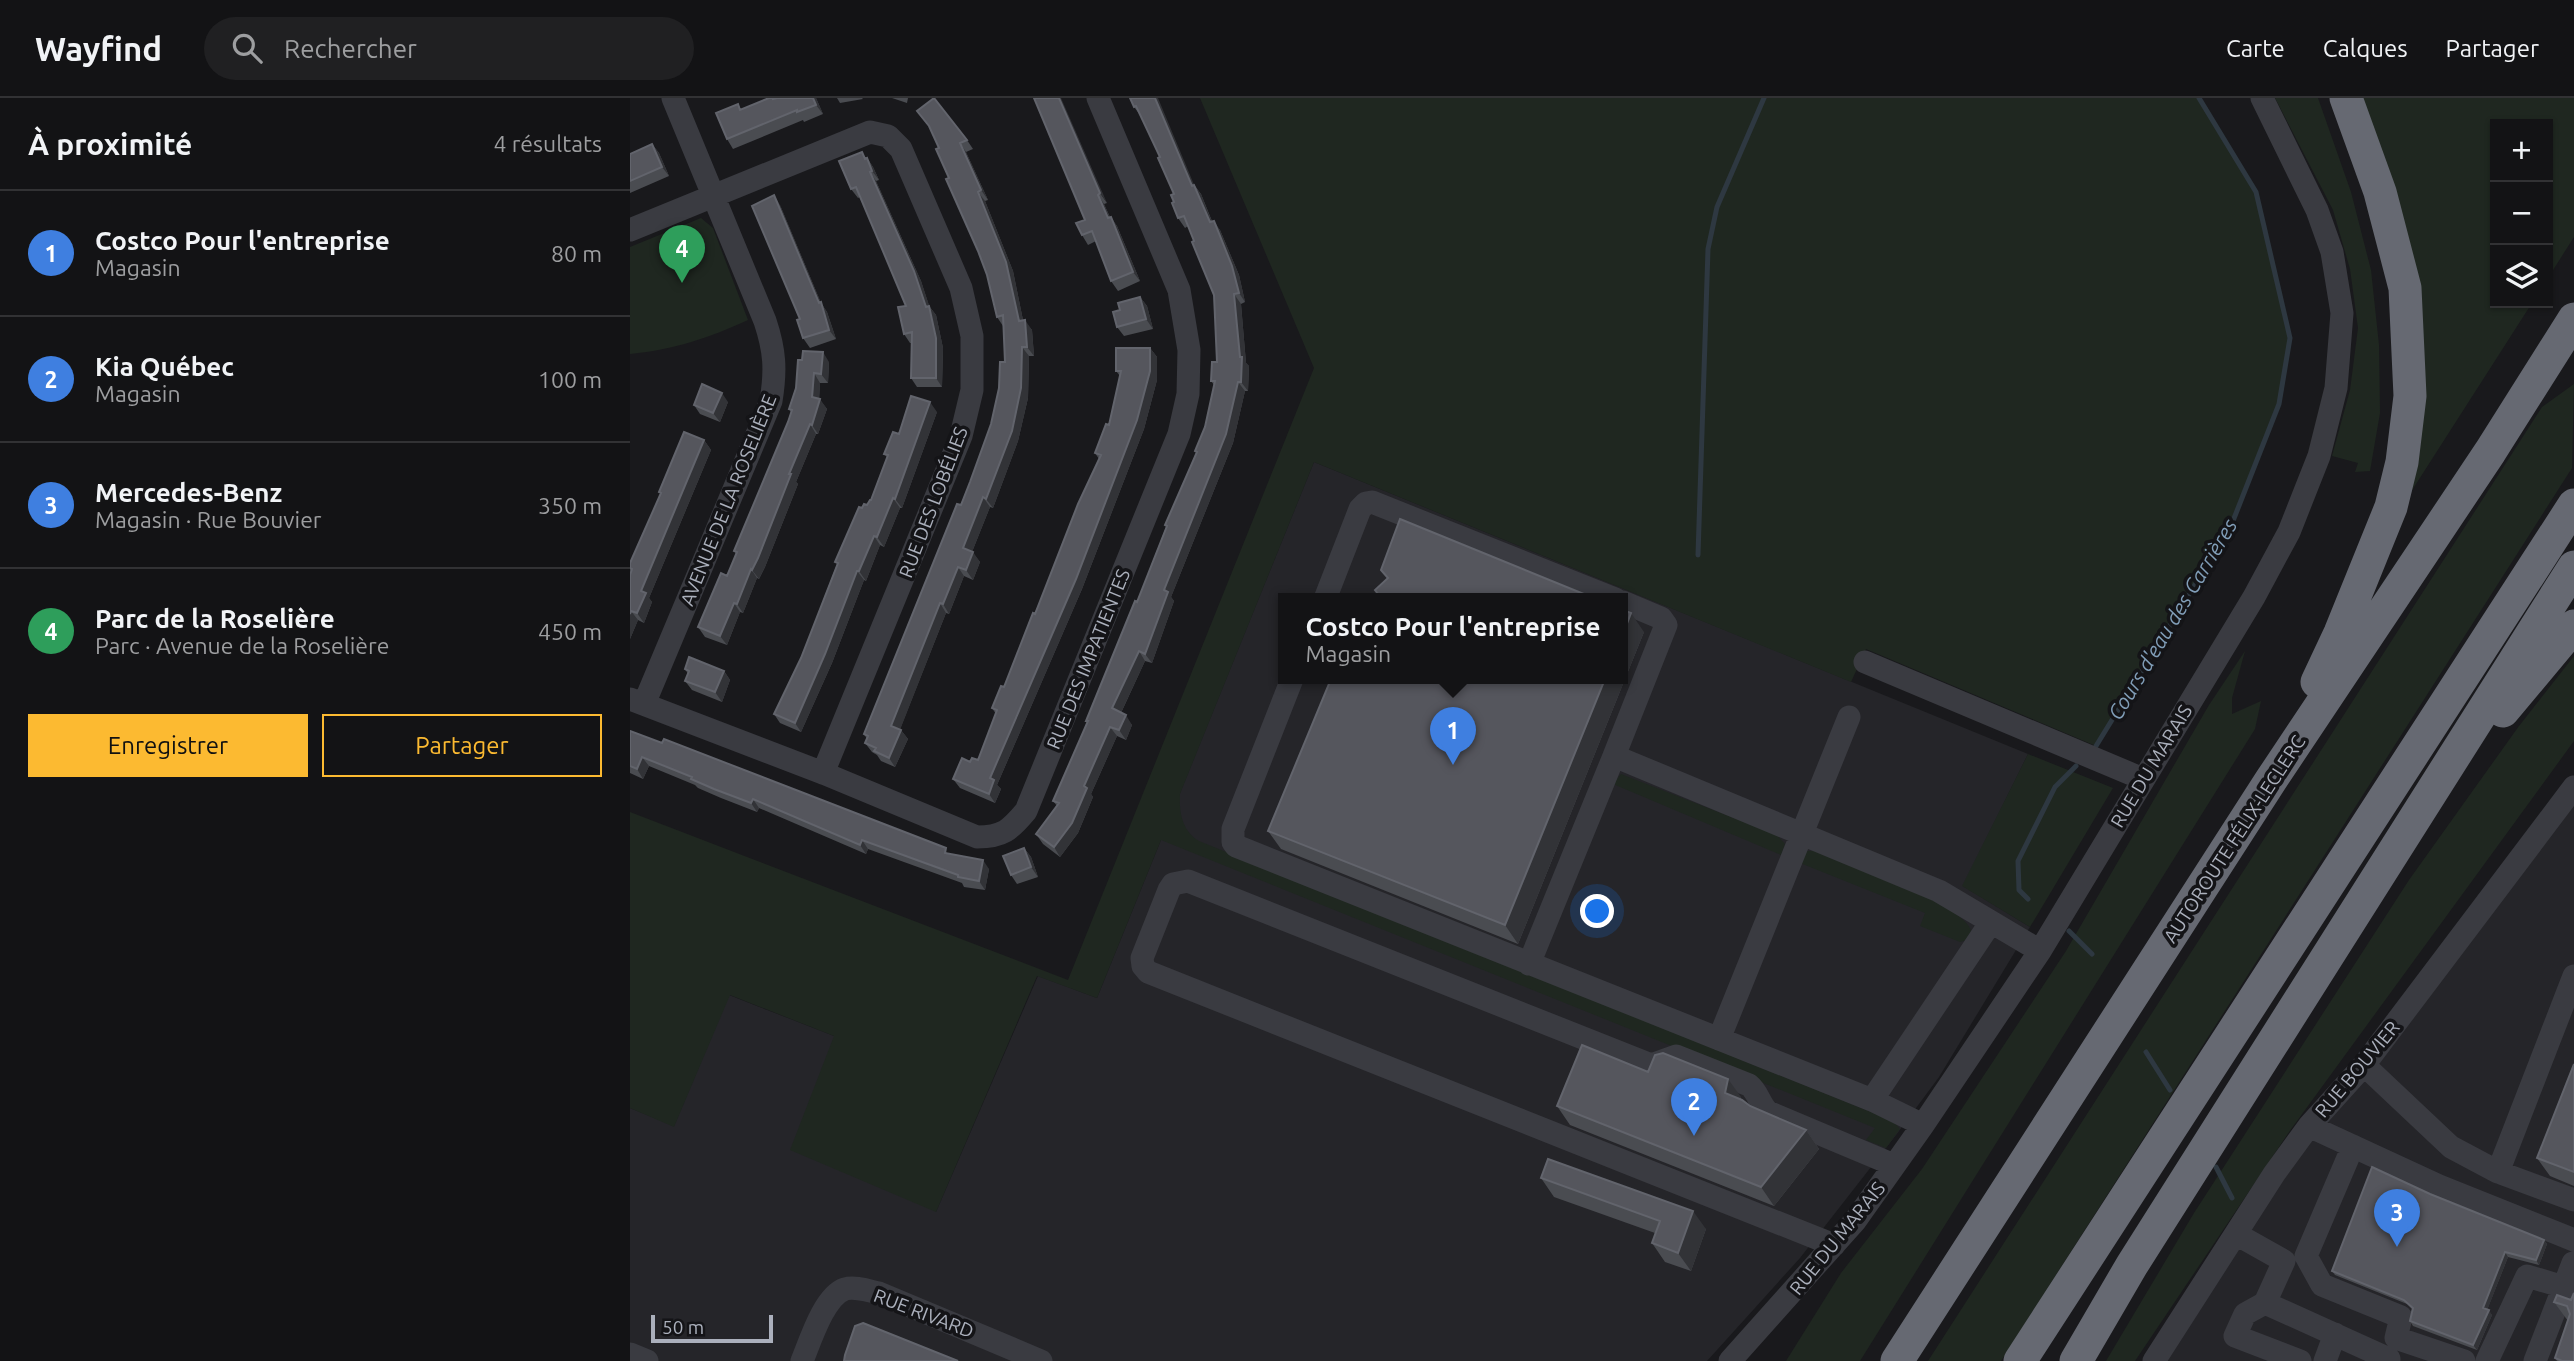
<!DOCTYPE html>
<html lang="fr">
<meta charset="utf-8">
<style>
body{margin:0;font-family:Ubuntu,sans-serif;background:#202022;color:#f1f3f6}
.controls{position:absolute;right:21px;top:21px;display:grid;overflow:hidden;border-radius:0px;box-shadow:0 2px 5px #0004}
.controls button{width:63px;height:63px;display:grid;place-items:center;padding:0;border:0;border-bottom:2px solid #323234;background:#131315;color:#f1f3f6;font:35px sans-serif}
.scale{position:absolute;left:21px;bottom:18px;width:122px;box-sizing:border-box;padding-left:7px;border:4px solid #abb0bc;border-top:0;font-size:19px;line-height:24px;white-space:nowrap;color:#abb0bc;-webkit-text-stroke:5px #141417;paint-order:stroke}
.you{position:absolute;left:968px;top:814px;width:24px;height:24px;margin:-18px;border:5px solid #fff;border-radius:50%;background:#1a73e8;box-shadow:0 0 0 10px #1a73e833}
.badge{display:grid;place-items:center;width:46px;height:46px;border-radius:50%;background:#fcba31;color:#fff;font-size:23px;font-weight:700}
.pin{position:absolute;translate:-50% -58px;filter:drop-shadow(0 2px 4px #0008)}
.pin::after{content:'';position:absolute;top:37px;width:24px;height:21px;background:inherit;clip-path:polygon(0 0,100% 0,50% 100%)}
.popup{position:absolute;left:648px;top:495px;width:350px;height:91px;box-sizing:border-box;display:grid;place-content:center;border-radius:0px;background:#131315;filter:drop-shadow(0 2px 5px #0005);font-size:23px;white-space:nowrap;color:#9d9ea0}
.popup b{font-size:26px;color:#f1f3f6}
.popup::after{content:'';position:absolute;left:50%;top:100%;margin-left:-14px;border:14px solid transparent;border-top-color:#131315}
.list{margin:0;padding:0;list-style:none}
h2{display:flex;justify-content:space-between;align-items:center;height:91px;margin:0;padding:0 28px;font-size:30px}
h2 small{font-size:23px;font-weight:400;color:#9d9ea0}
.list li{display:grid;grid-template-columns:46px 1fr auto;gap:21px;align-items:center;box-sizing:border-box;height:126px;padding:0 28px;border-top:2px solid #323234}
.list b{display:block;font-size:26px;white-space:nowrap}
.list p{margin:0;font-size:23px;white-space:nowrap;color:#9d9ea0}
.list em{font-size:23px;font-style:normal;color:#9d9ea0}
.actions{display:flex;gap:14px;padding:21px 28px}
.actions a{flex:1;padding:16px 0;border:2px solid #fcba31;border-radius:0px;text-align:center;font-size:24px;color:#fcba31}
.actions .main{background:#fcba31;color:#111}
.icon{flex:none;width:38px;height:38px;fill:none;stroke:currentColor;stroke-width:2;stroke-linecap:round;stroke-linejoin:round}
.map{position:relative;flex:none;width:1944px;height:1263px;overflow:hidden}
header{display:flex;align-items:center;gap:42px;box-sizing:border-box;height:98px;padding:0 35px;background:#131315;border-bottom:2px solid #323234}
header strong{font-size:33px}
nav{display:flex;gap:38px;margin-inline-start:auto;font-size:24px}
.search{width:490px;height:63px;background:#202022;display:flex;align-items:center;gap:18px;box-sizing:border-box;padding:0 24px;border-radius:38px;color:#9d9ea0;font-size:26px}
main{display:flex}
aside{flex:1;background:#131315}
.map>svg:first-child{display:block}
</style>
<header>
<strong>Wayfind</strong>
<div class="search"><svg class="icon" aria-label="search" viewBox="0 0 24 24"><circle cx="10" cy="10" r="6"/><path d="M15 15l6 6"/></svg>Rechercher</div>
<nav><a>Carte</a><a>Calques</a><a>Partager</a></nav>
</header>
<main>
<aside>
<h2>À proximité<small>4 résultats</small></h2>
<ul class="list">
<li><span class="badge" style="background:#3f7fe0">1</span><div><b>Costco Pour l'entreprise</b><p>Magasin</p></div><em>80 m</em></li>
<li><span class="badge" style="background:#3f7fe0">2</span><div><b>Kia Québec</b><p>Magasin</p></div><em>100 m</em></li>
<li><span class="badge" style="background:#3f7fe0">3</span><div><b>Mercedes-Benz</b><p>Magasin · Rue Bouvier</p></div><em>350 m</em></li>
<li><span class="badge" style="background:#2e9e5b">4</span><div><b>Parc de la Roselière</b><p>Parc · Avenue de la Roselière</p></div><em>450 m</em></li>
</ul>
<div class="actions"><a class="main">Enregistrer</a><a>Partager</a></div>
</aside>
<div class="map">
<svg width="1944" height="1263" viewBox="0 0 1944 1263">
<rect width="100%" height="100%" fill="#19191c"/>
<path fill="#252529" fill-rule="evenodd" d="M684,364L1398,656L1333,788L1400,829L1309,979L1266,1037L1170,1160L1077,1263H0V1010L44,1028L99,897L204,938L306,1114L408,878L467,900ZM653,501H993V581H653Z
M1944,689V1263H1524L1644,1076Z"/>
<path fill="#1f2720" d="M570,0H1569L1626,94L1660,240L1649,306L1601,428L1466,648L1236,551L1221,584L684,364L550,696C549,714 552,733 569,743L1263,1023L1270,1031L1256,1050L1236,1042L1245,1030L531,742L467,900L407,878L306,1114L160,1052L204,938L100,897L44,1029L0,1010V714L438,882L684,270Z
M1645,0H1688L1721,94L1741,172L1749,247L1750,315L1740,373L1725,374L1728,365L1702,358L1720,292L1728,230L1720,171L1703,112Z
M1733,0H1944V139L1918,180V26H1865V205H1902L1770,411L1789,294Z
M71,120L83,130L118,222C76,241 46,251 0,256V149Z
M1944,286L1942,370L1371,1263H1298L1912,309Z
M1615,553L1602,600V616L1631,603L1625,631L1230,1263H1156L1211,1175L1292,1071L1436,853L1579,607Z
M1944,558V643L1659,1034L1505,1263H1476L1564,1115L1779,782L1889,628Z
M1398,656L1483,690L1400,829L1332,788Z
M991,676L1147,737L1155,746L1151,757L983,686Z
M1176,753H1187C1214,764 1337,808 1341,833L1337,842L1330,844L1290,828L1295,815L1170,765Z"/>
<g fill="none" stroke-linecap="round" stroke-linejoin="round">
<path stroke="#2e3841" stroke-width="5" d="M1068,457L1078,151L1087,109L1134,0
M1466,648L1601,428L1649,306L1660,240L1626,94L1569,0
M1398,801L1389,792L1388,763L1425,689L1446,668
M1439,833L1462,856
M1516,954L1540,992
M1586,1069L1602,1100"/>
<path stroke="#3a3b41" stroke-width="23" d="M0,132L240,34L258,38L271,51L331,190L342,238V292L331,338L193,675
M695,501L730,411L736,405L742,404L985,501
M1235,564L1513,681
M662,581L603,731V744L606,748L1242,1002L1293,1027
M0,601L193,675L347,739C373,739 380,732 396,713L549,336L558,296L559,252L549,192L468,0
M14,606L141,303C146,272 145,253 135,223L43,0
M984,658L1036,527L1031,520L993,504
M899,866L984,658L1309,793L1410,853
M1089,941L1219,619
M1734,967L1821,1049L1868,1074L1944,878
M1242,1002L1361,824
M1679,1028L1809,1088L1944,1142
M1723,1048L1676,1158L1692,1187L1771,1219L1766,1240L1834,1263
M1868,1074L1944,1102
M1606,1136L1654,1163L1635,1205L1759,1261
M1204,1147L518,874L513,868L512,860L539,792L543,786L558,783L1021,967L1046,958L1119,987C1129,995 1129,1006 1138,1014L1264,1067
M1635,1205L1615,1216L1605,1238L1670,1263
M0,1256L17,1263
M172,1263C180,1244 194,1198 215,1191C225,1188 239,1193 249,1195L411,1263
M1100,1263L1225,1123L1293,1027L1410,853L1624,499L1659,434L1689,358L1706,290L1712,215L1702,154L1687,112L1632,0
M1524,1263L1644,1076L1679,1028L1734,967L1944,689
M1695,1263L1705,1236
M1857,1263L1897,1178L1934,1189
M1905,1263L1943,1165"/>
<path stroke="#666972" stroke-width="33" d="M1687,584L1710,535L1761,409L1772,364L1780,298L1775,190L1750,94L1716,0
M1873,613L1944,528
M1267,1263L1641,682L1860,354L1944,221
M1390,1263L1944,407
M1446,1263L1502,1167L1944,469"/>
</g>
<path fill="#4a4c51" d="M186,0L193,16L174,24L173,22L103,51L97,41L111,11L144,1Z
M207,0H232L233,1L210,5Z
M262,0H278L277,5Z
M404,0L477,105L474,106L480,119L487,128L510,183L488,193L481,183L466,143L458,147L452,137L455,122Z
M500,0L571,96L582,123L590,132L609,177L615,204L611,206L616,265L619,268L618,293H615L603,345L541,499L544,503L522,565L515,563L491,615L502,627L496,642L487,638L461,696L463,699L448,735L430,759L413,746L406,736L427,708L423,703L457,625L456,623L507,504L536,429L535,427L566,355L565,353L575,329L584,287L581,283L587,264L584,197L558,128L555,130L548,120L544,96L530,59L511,18L504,9Z
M337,42L343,51L336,54L358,102L355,103L383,173L393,222L402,232L404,258H399L398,300L388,343L363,410L360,409L342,454L350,464L343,482L334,478L319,516L316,515L270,631L278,641L265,669L251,663L247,657L242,654L235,645L237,641L234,636L340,384L361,326L375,264L373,228L367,219L357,177L319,80L306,51Z
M22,46L29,55L39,78L0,95V56Z
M236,60H237L243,69L249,82L246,83L291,183L299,208L306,217L313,250L312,289H287L281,280V245H280L274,236L276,208L230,99L228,100L221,91Z
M150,107L191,205L197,214L206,241L180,250L173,240Z
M510,199L517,208L523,231L494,238L487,229L490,212Z
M520,250L527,259V282L514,331L452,491L367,687L371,691L365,705L330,690L323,681L340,664L348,662L366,616L362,610L374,589L469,361L465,355L479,327L490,278L486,273Z
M199,264L198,285H190L189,301L197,311L188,336H186L166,384L168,386L135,469L129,481L127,480L113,515L110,514L97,547L75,539L68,529L97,478L106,456L104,453L158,324L161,314L159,311L166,290Z
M98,304L90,324L70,316L64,307Z
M307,314L272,410H270L254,449L250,447L236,483L234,482L202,565L171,634L150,625L144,616L171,560L207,466L205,464L237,407L241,402L257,359L254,356L269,336Z
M74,342L81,352L19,500L22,504L14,525L8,522L0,541L1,474L0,472V465L31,396L29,394Z
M1014,534L888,846L651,751L638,733Z
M55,571L94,573L100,582L92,604L62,592L55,583L58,576Z
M0,633L359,771L355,792L334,789L332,785L238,751L236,756L129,710L127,714L91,700L68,690L65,687L19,668L13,681L0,675Z
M394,750L401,759L408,779L387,786L381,777Z
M1944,966V1088L1920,1078L1907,1060Z
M1018,974L1111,999V1001L1120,1008L1176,1032L1189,1051L1144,1108L940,1027L927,1008Z
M911,1080L1076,1131L1061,1173L1035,1164L1022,1145L1025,1135L924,1099Z
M1800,1096L1914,1142L1917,1146L1909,1167L1878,1159L1857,1212L1862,1217L1847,1252L1783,1228L1780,1223L1782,1211L1777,1206L1705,1177L1702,1173Z
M1941,1202L1944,1263H1927L1925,1260L1938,1223L1924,1204Z"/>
<path fill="#323337" d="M183,0H186L193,16L186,7Z
M429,0H431L477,105L470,95Z
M525,0H528L565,89L571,96L586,134L580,124L562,88Z
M330,45L336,54L358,102L351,92Z
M22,46L29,55L39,78L32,69Z
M237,60L243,69L249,82L242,73Z
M240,74L246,83L291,183L300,210L299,208L306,217L313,250L312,289L306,280L296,209Z
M348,94L355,103L383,173L395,232L389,223Z
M144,97L150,107L191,205L197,214L206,241L199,232Z
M468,97L474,106L484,129L478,120Z
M481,119L487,128L510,183L503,174Z
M584,123L590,132L609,177L615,204L609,195Z
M604,196L611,206L616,265L619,268L618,293L611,284Z
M510,199L517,208L523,231L516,221Z
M395,222L402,232L404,258L397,249Z
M392,249L399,258L398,300L388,343L363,410L356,401Z
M520,250L527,259V282L514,331L452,491L367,687L371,691L365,705L359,696L360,680Z
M193,254L199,264L198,285L191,276Z
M184,275L190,285L189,305L190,301L197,311L188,336L182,327Z
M608,284L615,293L603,345L541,499L544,503L522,565L515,556L534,492Z
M92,295L98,304L90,324L83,315Z
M300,304L307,314L272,410L265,401Z
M180,326L186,336L166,384L168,386L135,469L129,481L122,472L159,376Z
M74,342L81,352L19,500L22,504L14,525L7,515L11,493Z
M353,399L360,409L340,459L333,450Z
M263,400L270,410L254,449L247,439Z
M244,438L250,447L236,483L229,473Z
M343,454L350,464L343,482L336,472Z
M328,469L334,478L319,516L313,506Z
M121,471L127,480L113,515L107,506Z
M227,473L234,482L202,565L171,634L165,625Z
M104,505L110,514L97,547L90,538Z
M310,505L316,515L268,637L261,628Z
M1,513L8,522L0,541V516Z
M1001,515L1014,534L888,846L875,827L975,581H993V536Z
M509,553L515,563L489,619L482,610Z
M94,573L100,582L92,604L85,594Z
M496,617L502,627L496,642L489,632Z
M480,629L487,638L461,696L463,699L448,735L430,759L424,749L454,688Z
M271,632L278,641L265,669L259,660Z
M12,659L19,668L13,681L7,671Z
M123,701L129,710L127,714L121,705Z
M232,742L238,751L236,756L230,747Z
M394,750L401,759L408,779L401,769Z
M353,762L359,771L355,792L349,783Z
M1098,981L1111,999L1107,1013L1095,995Z
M1176,1032L1189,1051L1144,1108L1131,1089Z
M1063,1113L1076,1131L1061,1173L1048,1155Z
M1914,1142L1917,1146L1909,1167L1906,1162Z
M1875,1154L1878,1159L1856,1215L1853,1210Z
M1859,1212L1862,1217L1847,1252L1843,1247Z"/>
<path fill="#55565d" stroke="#62646c" stroke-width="2" d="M139,0H143V1L147,0H183L186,7L167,14V12L97,41L86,15L108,6L110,12Z
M304,0L337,42L330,45L351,92L348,94L376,164L389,223L395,222L397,249H392L391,290L382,333L356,401L353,399L333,450L343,454L336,472L328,469L313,506L310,505L261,628L271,632L259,660L244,653L246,650L235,645L238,638L234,636L327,406L331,407L340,384L361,326L369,290L370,264H375L373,217L367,219L357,177L348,153L316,81L319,80L306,51L309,50L299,28L287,13Z
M404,0H429L470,95L468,97L478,120L481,119L503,174L481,183L462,133L452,137L446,125L455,122Z
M500,0H525L562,88L564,87L580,124L584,123L602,168L609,195L604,196L610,259H612L611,284H608L596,336L534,492L538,494L515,556L509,553L482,610L496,617L489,632L480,629L454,688L457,690L442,725L424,749L406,736L429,705L423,703L458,623H456L505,503L507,504L537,428L535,427L567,354L565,353L575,329L585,283H581L582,264H587L584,197L562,144L564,143L554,118L548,120L542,105L544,104L541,97L544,96L528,60L530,59L506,8L504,9Z
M22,46L32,69L0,83V56Z
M232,54L235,61L237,60L242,73L240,74L284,173L296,209L299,208L306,240V280H281L282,234L274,236L268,209L276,208L226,89L221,91L209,63Z
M144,97L189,205L191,204L199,232L173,240L167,222L170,221L122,108Z
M510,199L516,221L487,229L483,214L490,212L488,205Z
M486,250H520V273L507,322L446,481L360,680L364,682L359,696L323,681L332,660L340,664L342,660L348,662L367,612L362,610L371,588L374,589L403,515L405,516L448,406L471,357L465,355L476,326L479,327L491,273H486Z
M173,253L193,254L191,276L184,275L182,299L190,301L182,327L180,326L159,376H161L128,460L122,472L121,471L107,506L104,505L90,538L68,529L91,475L97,478L107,454L104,453L158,324L162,312L159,311L166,290L168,262H172Z
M72,286L92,295L83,315L64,307Z
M281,298L300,304L265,401L263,400L247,439L244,438L229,473H227L195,556L165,625L144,616L171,560L208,465L205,464L229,409L232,410L234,406L237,407L240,402H241L258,357L254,356L263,334L269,336Z
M54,334L74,342L11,493L16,495L7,515L1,513L0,516V477L2,471L0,470V465L31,395L29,394Z
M770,421L966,501H752L745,492L758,480L751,472Z
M993,512L1001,515L993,536Z
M59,559L94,573L85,594L55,583L59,573L55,571Z
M701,581H975L875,827L638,733Z
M0,633L32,645L34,641L316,750L315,755L353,762L349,783L328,779V777L232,742L230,747L123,701L121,705L84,691L61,681L62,679L12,659L7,671L0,668Z
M394,750L401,769L381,777L373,758Z
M952,947L1018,974L1025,957L1033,955L1098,981L1095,995L1112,1002L1120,1008L1176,1032L1131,1089L927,1008Z
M1944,966V1074L1907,1060Z
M918,1061L1063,1113L1048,1155L1022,1145L1030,1123L911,1080Z
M1742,1069L1800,1096L1914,1142L1906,1162L1875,1154L1853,1210L1859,1212L1843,1247L1780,1223L1783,1210L1774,1202L1702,1173Z
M1944,1195V1263H1932L1925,1260L1940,1216L1937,1208L1924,1204L1927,1197L1941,1202Z
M233,1225L328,1263H214L215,1257L225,1228Z"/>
<g text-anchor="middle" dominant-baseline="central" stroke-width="7" stroke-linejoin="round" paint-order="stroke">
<g font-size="19" fill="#abb0bc" stroke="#141417">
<text transform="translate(98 402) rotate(-68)">AVENUE DE LA ROSELIÈRE</text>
<text transform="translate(303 404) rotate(-69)">RUE DES LOBÉLIES</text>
<text transform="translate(458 561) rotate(-68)">RUE DES IMPATIENTES</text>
<text transform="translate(1521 668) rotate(-59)">RUE DU MARAIS</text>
<text transform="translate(1604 741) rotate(-57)">AUTOROUTE FÉLIX-LECLERC</text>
<text transform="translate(1727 971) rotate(-50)">RUE BOUVIER</text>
<text transform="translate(1207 1140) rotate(-51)">RUE DU MARAIS</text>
<text transform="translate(294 1215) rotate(21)">RUE RIVARD</text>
</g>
<g font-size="21" font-style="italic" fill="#819eb8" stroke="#141417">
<text transform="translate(1542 521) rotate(-59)">Cours d'eau des Carrières</text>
</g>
</g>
</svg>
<div class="controls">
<button>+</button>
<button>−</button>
<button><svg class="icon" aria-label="layers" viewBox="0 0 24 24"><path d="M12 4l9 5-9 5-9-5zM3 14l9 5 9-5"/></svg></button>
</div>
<div class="scale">50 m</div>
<div class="you"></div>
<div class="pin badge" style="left:823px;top:667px;background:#3f7fe0">1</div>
<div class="popup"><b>Costco Pour l'entreprise</b>Magasin</div>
<div class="pin badge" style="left:1064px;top:1038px;background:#3f7fe0">2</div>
<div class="pin badge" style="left:1767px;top:1149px;background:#3f7fe0">3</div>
<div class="pin badge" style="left:52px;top:185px;background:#2e9e5b">4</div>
</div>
</main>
